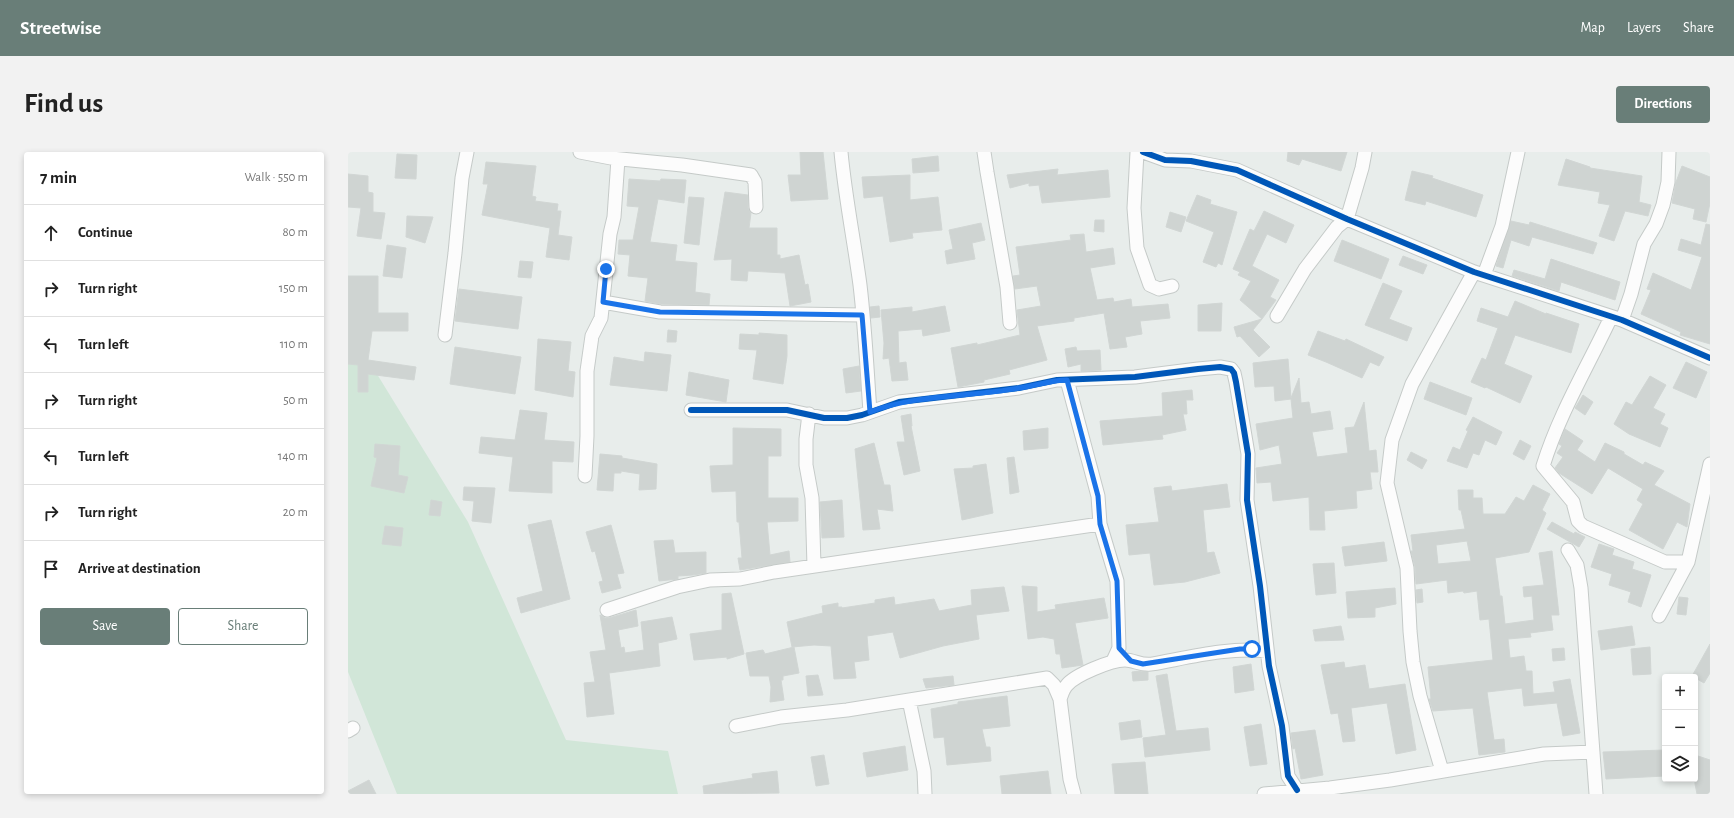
<!DOCTYPE html>
<meta charset="utf-8">
<style>
body{margin:0;font-family:"Alegreya Sans",sans-serif;background:#f2f2f2;color:#222}
.controls{position:absolute;right:12px;bottom:12px;display:grid;overflow:hidden;border-radius:4px;box-shadow:0 2px 6px #0003}
.controls button{width:36px;height:36px;display:grid;place-items:center;padding:0;border:0;border-bottom:1px solid #e0e0e0;background:#fff;color:#222;font:20px sans-serif}
.stop{position:absolute;width:12px;height:12px;margin:-9px;border:3px solid #1a73e8;border-radius:50%;background:#fff}
.stop.end{background:#1a73e8;border-color:#fff;box-shadow:0 1px 4px #0008}
.list{margin:0;padding:0;list-style:none}
h2{display:flex;justify-content:space-between;align-items:center;height:52px;margin:0;padding:0 16px;font-size:17px}
h2 small{font-size:13px;font-weight:400;color:#767676}
.list li{display:grid;grid-template-columns:26px 1fr auto;gap:12px;align-items:center;box-sizing:border-box;height:56px;padding:0 16px;border-top:1px solid #e0e0e0}
.list b{display:block;font-size:15px;white-space:nowrap}
.list em{font-size:13px;font-style:normal;color:#767676}
.actions{display:flex;gap:8px;padding:12px 16px}
.actions a{flex:1;padding:9px 0;border:1px solid #697e78;border-radius:4px;text-align:center;font-size:14px;color:#697e78}
.actions .main{background:#697e78;color:#fff}
.icon{flex:none;width:22px;height:22px;fill:none;stroke:currentColor;stroke-width:2;stroke-linecap:round;stroke-linejoin:round}
.map{position:relative;flex:none;width:1362px;height:642px;overflow:hidden;border-radius:4px}
header{display:flex;align-items:center;gap:24px;box-sizing:border-box;height:56px;padding:0 20px;background:#697e78;color:#fff}
header strong{font-size:19px}
nav{display:flex;gap:22px;margin-inline-start:auto;font-size:14px}
.intro{display:flex;align-items:center;justify-content:space-between;box-sizing:border-box;height:96px;padding:0 24px}
h1{margin:0;font-size:28px}
.button{padding:10px 18px;border-radius:4px;background:#697e78;color:#fff;font-size:14px;font-weight:700}
main{display:flex;gap:24px;padding:0 24px}
aside{flex:1;background:#fff;border-radius:4px;box-shadow:0 2px 6px #0003}
.map>svg:first-child{display:block}
</style>
<header>
<strong>Streetwise</strong>
<nav><a>Map</a><a>Layers</a><a>Share</a></nav>
</header>
<div class="intro"><h1>Find us</h1><a class="button">Directions</a></div>
<main>
<aside>
<h2>7 min<small>Walk · 550 m</small></h2>
<ul class="list">
<li><svg class="icon" aria-label="ahead" viewBox="0 0 24 24"><path d="M12 20V5M6 11l6-6 6 6"/></svg><div><b>Continue</b></div><em>80 m</em></li>
<li><svg class="icon" aria-label="right" viewBox="0 0 24 24"><path d="M7 20v-9h11M14 6l5 5-5 5"/></svg><div><b>Turn right</b></div><em>150 m</em></li>
<li><svg class="icon" aria-label="left" viewBox="0 0 24 24"><path d="M17 20v-9H6M10 6l-5 5 5 5"/></svg><div><b>Turn left</b></div><em>110 m</em></li>
<li><svg class="icon" aria-label="right" viewBox="0 0 24 24"><path d="M7 20v-9h11M14 6l5 5-5 5"/></svg><div><b>Turn right</b></div><em>50 m</em></li>
<li><svg class="icon" aria-label="left" viewBox="0 0 24 24"><path d="M17 20v-9H6M10 6l-5 5 5 5"/></svg><div><b>Turn left</b></div><em>140 m</em></li>
<li><svg class="icon" aria-label="right" viewBox="0 0 24 24"><path d="M7 20v-9h11M14 6l5 5-5 5"/></svg><div><b>Turn right</b></div><em>20 m</em></li>
<li><svg class="icon" aria-label="arrive" viewBox="0 0 24 24"><path d="M6 21V4h12l-3 4 3 4H6"/></svg><div><b>Arrive at destination</b></div></li>
</ul>
<div class="actions"><a class="main">Save</a><a>Share</a></div>
</aside>
<div class="map">
<svg width="1362" height="642" viewBox="0 0 1362 642">
<rect width="100%" height="100%" fill="#e8edeb"/>
<path fill="#d1e6d8" d="M0,175L120,370L218,588L320,599L330,642H49L0,520Z"/>
<path fill="#cfd4d2" stroke="#d1d6d4" fill-rule="evenodd" d="M452,0H475L480,47L443,49L440,23H453Z
M940,0H999L993,19L954,7L951,13L939,9Z
M49,2L69,3L68,27L47,26Z
M590,4L591,19L565,21L564,7Z
M1218,7L1242,15V16L1294,24L1291,50L1303,53L1300,64L1277,59L1266,89L1251,84L1262,53L1250,51L1252,40L1210,33Z
M138,10L188,14L184,44L188,45L187,49L210,52L209,59H213L210,83L224,85L221,108L198,105L202,76L134,63L140,32H135Z
M1334,14L1362,25V51L1358,70L1345,67L1347,57L1324,51L1328,30Z
M710,17L709,23L760,18L762,45L694,51L691,33L681,34V31L662,36L659,23Z
M1064,19L1085,24L1084,26L1135,43L1128,65L1078,49L1077,53L1057,48Z
M0,22L20,24V40L25,41V60L37,61L33,87L9,84L13,56L0,55Z
M562,23V48L590,45L594,78L564,81L565,86L542,90L535,44L516,46L514,25Z
M281,27L312,29L313,27L338,28L336,51L310,47L302,90L329,93L327,109L349,111L347,140L362,142L361,153L313,152L297,149L300,126L280,124L282,103L270,102L271,88H285L291,55L279,54Z
M377,40L400,43V56L403,61L401,76H429V103H432V107L451,103L457,133L460,132L463,150L442,154L437,121L400,119L399,129L383,128L384,107L366,108Z
M849,43L863,48L862,52L889,60L874,113L870,111L868,115L855,110L866,80L838,69Z
M341,45L356,46L351,93L336,91Z
M916,59L946,73L938,91L919,82L904,114L931,128L922,145L928,148L914,167L892,148L903,129L890,123L892,120L885,117L902,77L906,79Z
M822,60L838,65L833,80L818,75Z
M59,64L85,65L77,91L58,85Z
M747,68H756V80L746,79Z
M1163,69L1181,73L1182,70L1249,91L1245,102L1184,85L1181,94L1163,88L1155,116L1148,114Z
M633,71L637,88L624,91L627,107L599,112L597,99L605,97L601,78Z
M1358,72L1362,73V192L1332,183L1333,180L1293,162L1303,138L1299,137L1305,121L1343,138L1354,105L1330,98L1333,87L1353,93Z
M736,82L738,100L765,96L767,112L742,116L749,148L765,146L766,150L783,147L784,155L820,152L822,166L792,169L794,182L777,185L779,195L762,197L756,161L726,166V169L689,174L699,208L661,218L662,222L636,228V230L610,235L603,196L629,191V193L672,183L669,158L693,154L689,134L667,137L665,124L672,123L668,95L723,88L722,83Z
M994,88L1041,107L1033,127L986,109Z
M39,93L58,96L54,126L35,124Z
M1055,104L1079,113L1075,122L1051,113Z
M1203,107L1272,130L1267,148L1213,130L1211,139L1164,124L1166,118L1197,127Z
M172,109L185,110L183,126L170,125Z
M0,124H30V161H60V179H24L20,208L68,215L66,228L20,222V240H10V213L0,212Z
M1035,131L1054,139L1041,167L1064,176L1059,189L1017,173Z
M111,137L174,145L170,177L107,169Z
M1167,149L1198,162V161L1231,172L1223,201L1167,183L1156,212L1184,224L1172,251L1138,235L1137,236L1123,230L1134,206L1138,208L1150,176L1129,169L1133,156L1160,165Z
M874,151L873,179H850V153Z
M531,154L532,165L523,166L522,155Z
M597,154L602,179L575,184L574,177L550,179L551,211L558,210L560,228L544,229L541,206L535,207L536,191L533,158L564,155V160Z
M914,167L905,178L922,195L911,205L892,184L889,185L886,175Z
M320,178L329,179L328,190H319Z
M970,179L997,189L998,187L1036,205L1031,214L1022,210L1014,226L978,210L960,203Z
M411,181L439,183V204L435,232L405,227L409,198L391,197L392,182L411,183Z
M190,187L223,190L220,219L227,220L225,245L187,238Z
M107,195L173,205L167,242L102,232Z
M728,195L729,199L752,198L753,218L733,219V212L720,215L717,197Z
M297,200L323,203L319,239L262,233L266,205L296,210Z
M940,207L943,246L951,226L953,251L961,250L963,262L982,259L985,277L964,280L969,305L1000,301L997,276L1006,275L1016,250L1021,299L1028,298L1030,320H1022L1024,337L1008,339L1009,356L976,359L977,378H962L961,345L925,349L923,330L909,331L908,316L934,312L931,293L912,298L908,272L945,266L943,247L927,249L926,234L907,235L905,211Z
M1338,210L1359,220L1348,246L1325,236Z
M511,214L513,239L498,241L495,217Z
M341,220L381,228L378,250L338,243Z
M1302,224L1318,233L1305,256L1317,262L1312,272L1320,276L1312,295L1281,282L1266,272L1278,250L1284,253Z
M1082,230L1124,246L1118,263L1076,247Z
M844,238L845,248H838L839,262H835L838,278L814,283L815,287L755,293L752,269L815,264L814,241Z
M1235,243L1245,250L1237,263L1227,256Z
M172,258L199,261L196,288L226,290L225,310L204,309V341L161,339L165,305L131,301L133,285L167,288Z
M563,262L564,274H563L572,319L556,323L549,290H557L553,264Z
M1125,265L1154,280L1148,293L1137,288L1131,303L1125,301L1119,316L1099,309L1105,295L1112,298L1120,279L1118,278Z
M385,276L433,277V304H420V346H450V369L419,370L422,403L441,399L442,410L392,418L390,406H394L391,370H389L388,339L364,340L362,314L385,313Z
M700,276V296L676,298L675,279Z
M1217,277L1235,289L1229,298L1247,310L1257,291L1276,300V302L1295,313L1297,310L1316,319L1306,333L1342,352L1339,375L1329,370L1315,397L1281,378L1295,352L1289,348L1295,337L1260,316L1244,342L1211,321L1207,316L1215,305L1209,301L1214,294L1211,292Z
M1172,288L1183,294L1176,308L1165,302Z
M526,291L536,333H542L545,359L529,357L532,377L515,378L507,297Z
M27,292L52,294L50,323L60,325L56,341L23,334L29,306L26,305Z
M1063,300L1079,308L1074,317L1059,308Z
M252,302L274,304V306L309,312L308,337L291,338L292,322L273,319V321H266L265,339L249,338Z
M666,305L671,340L662,342L659,306Z
M638,312L645,361L614,368L606,317L625,316V314Z
M879,332L882,355L855,358L859,401L866,400L872,421L837,430L806,433L802,401L781,403L778,373L811,370L806,336L823,334L824,339Z
M1185,333L1202,342L1194,358L1198,361L1181,400L1147,406L1152,444H1154L1157,472L1186,468L1184,444L1176,445L1175,435L1196,433L1191,401L1204,399L1211,463H1203L1205,478L1182,481L1183,485L1160,487L1162,506L1176,504L1178,519H1184L1185,542L1207,540L1205,530L1222,527L1232,581L1215,584L1209,551L1176,554L1174,536L1139,540L1146,588L1156,587L1157,600L1131,603L1125,556L1085,559L1081,547H1083L1080,515L1145,508L1141,467L1132,468L1129,439L1116,441L1115,439L1100,441L1099,428L1068,432L1067,415L1063,399H1065L1063,383L1117,377L1113,358H1111L1110,338H1125V346H1134L1135,362H1157L1168,345L1176,349ZM1119,389L1123,409L1090,412L1088,393Z
M116,335L147,336L143,371L124,369L126,349L115,348Z
M83,348L94,350L92,364L81,363Z
M494,348L496,385L474,386L472,350Z
M203,368L222,447L173,461L169,446L195,439L180,373Z
M1204,370L1226,382L1227,380L1237,385L1231,395L1199,377Z
M263,373L276,421L269,422L273,436L254,441L251,430L255,429L247,399L244,400L238,380Z
M37,374L55,376L53,394L34,392Z
M325,388L327,401L358,400V421L345,423L330,424V427L311,429L306,389Z
M1036,390L1039,409L997,414L994,395Z
M1251,392L1266,397L1264,403L1286,410L1284,417L1303,423L1293,455L1280,450L1283,440L1261,433L1264,422L1243,415Z
M986,411L988,441L968,443L965,412Z
M674,434L689,435V460L708,457L707,453L756,446L760,466L727,471L735,513L714,516L712,502H708L706,487L695,485L680,487Z
M656,435L661,459L628,463L631,487L595,494L552,506L545,480L519,484L521,508L506,510L508,526L486,527L483,494L466,493L444,495L439,470L475,461L474,454L490,451V455H494V456L527,451V448L546,445L547,453L586,447L591,459L624,453L623,438Z
M1047,436L1048,452L1027,456V465L1000,466L998,440Z
M1074,437L1075,450L1069,451L1068,438Z
M383,441L396,502L379,507V505L346,508L342,482L374,478V442Z
M1331,445L1340,446L1338,463L1329,462Z
M288,458L290,474L270,478L273,496L276,495L277,501L296,498L293,470L324,465L329,487L310,491L312,514L261,521L266,562L239,565L236,531L247,530L242,500L258,498L252,463L257,466H261Z
M993,474L996,488L967,489L965,478Z
M1284,474L1287,493L1253,498L1250,479Z
M1362,492V521L1356,531L1344,524Z
M446,495L451,521L435,524V528H433L436,548L422,550L423,535L421,524H402L398,501L415,498L417,502Z
M1302,495L1303,522L1285,523L1283,497Z
M1216,496L1217,508L1205,509L1204,497Z
M996,510L997,516L1017,513L1021,537L1057,532L1068,598L1048,602L1039,551L1003,556L1007,589L995,590L990,561L983,562L973,513Z
M903,512L906,538L887,541L885,515Z
M791,519L800,520V528L785,529L784,520Z
M819,522L828,579L860,576L862,598L797,605L795,586L818,583L808,524Z
M470,523L475,543L460,544L458,524Z
M605,524L606,533L578,536L575,527Z
M659,544L662,574L634,577L638,595H642L643,609L599,613L596,585L586,586L583,557L610,552V550Z
M792,568L794,585L773,588L771,571Z
M913,572L919,612L902,614L896,575Z
M967,578L975,623L953,627L947,596L945,597L943,581Z
M557,594L560,618L519,625L515,601Z
M1317,598V624L1258,627L1255,600Z
M476,603L481,632L468,634L463,605Z
M1347,603L1362,608V642H1349L1347,632Z
M797,610L800,642H767L764,612Z
M429,619L431,641L356,642L355,634L405,626L404,622Z
M700,619L703,642H654L652,624Z
M21,628L28,642H0V639Z"/>
<g fill="none" stroke-linecap="round" stroke-linejoin="round">
<g stroke="#c5cac8" stroke-width="15">
<path id="minor" d="M232,0L263,6L334,13L403,23L407,30L408,55
M493,0C497,44 506,88 512,133C517,175 519,218 522,260
M636,0L639,20L659,135L662,171
M789,0L786,56L789,96L802,133L811,137L824,134
M795,0L817,8L843,9L889,18L999,67L1126,120L1274,168L1362,206
M1136,123L1154,74L1170,0
M255,150L312,160L514,163
M929,164L957,117L989,75L999,67L1014,16L1017,0
M1263,165C1240,214 1211,262 1195,314L1225,350L1230,369L1235,374L1317,410H1340
M1274,168L1283,142L1296,92L1308,72L1315,53L1320,30L1321,0
M97,183L107,101L114,26L119,0
M719,228L750,344L752,372L769,429L771,496L765,509
M343,258H439L476,266H499L514,263L551,250L671,236L709,228L787,225L850,217L872,215L883,217L886,221L888,230L900,302L899,348L912,434L921,514L934,574L940,624L949,638
M461,262L458,287V313L464,346L466,414
M237,324L239,284V219L244,184L253,166L262,82L266,65L270,7
M1220,398L1229,413L1233,436L1248,642
M259,458L329,435L362,428L392,427L426,420L752,372
M1311,464L1340,410L1362,312
M712,547C714,542 715,537 719,533C727,523 763,508 777,508C786,508 794,514 804,512C843,505 880,495 919,499
M561,548L576,619L577,642
M388,574L433,565L499,558L699,526L706,533L712,547L722,627L726,642
M0,579L5,576
M1094,619L1072,544L1065,510L1062,479L1059,416L1039,331L1044,288L1064,232L1126,120
M916,642L982,636L1042,628L1196,602L1245,600"/>
</g>
<use href="#minor" stroke="#fcfcfc" stroke-width="13"/>
<g stroke="#f7fbf9" stroke-width="8">
<path id="cycleway" d="M795,0L817,8L843,9L889,18L999,67L1126,120L1274,168L1362,206
M343,258H439L476,266H499L514,263L551,250L671,236L709,228L787,225L850,217L872,215L883,217L886,221L888,230L900,302L899,348L912,434L921,514L934,574L940,624L949,638"/>
</g>
<use href="#cycleway" stroke="#0057b8" stroke-width="6"/>
</g>
<g fill="none" stroke-linecap="round" stroke-linejoin="round">
<path stroke="#1a73e8" stroke-width="5" d="M258,117L255,150L312,160L514,163L522,260C569,242 622,245 671,236C687,234 703,228 719,228L750,344L752,372L769,429L771,496L783,509L795,512L892,497H904"/>
</g>
</svg>
<div class="controls">
<button>+</button>
<button>−</button>
<button><svg class="icon" aria-label="layers" viewBox="0 0 24 24"><path d="M12 4l9 5-9 5-9-5zM3 14l9 5 9-5"/></svg></button>
</div>
<div class="stop" style="left:904px;top:497px"></div>
<div class="stop end" style="left:258px;top:117px"></div>
</div>
</main>
